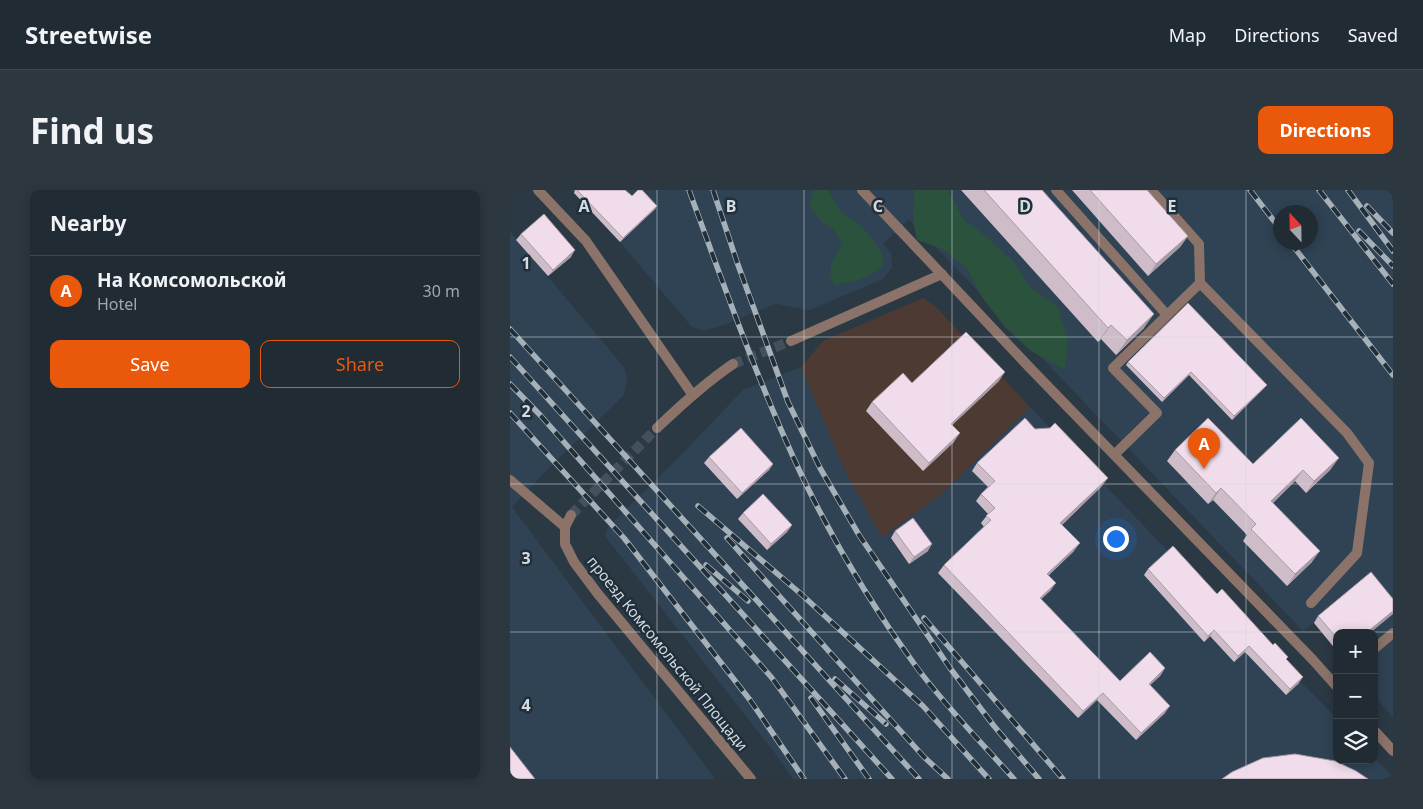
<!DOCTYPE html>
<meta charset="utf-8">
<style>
body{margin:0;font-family:"Noto Sans",sans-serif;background:#2d3740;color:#f1f3f6}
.controls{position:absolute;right:15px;bottom:15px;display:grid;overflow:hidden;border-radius:10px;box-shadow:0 2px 12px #0003}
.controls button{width:45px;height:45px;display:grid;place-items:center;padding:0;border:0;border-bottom:1px solid #3d474f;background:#202b34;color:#f1f3f6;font:25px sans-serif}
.compass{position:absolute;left:763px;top:15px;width:45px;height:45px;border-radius:50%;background:#202b34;box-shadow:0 2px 12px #0003;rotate:338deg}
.you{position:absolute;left:605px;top:348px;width:18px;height:18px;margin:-12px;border:4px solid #fff;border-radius:50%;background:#1a73e8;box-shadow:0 0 0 8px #1a73e833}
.badge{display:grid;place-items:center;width:32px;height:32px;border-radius:50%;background:#ea580c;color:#fff;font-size:16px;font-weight:700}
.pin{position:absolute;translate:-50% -41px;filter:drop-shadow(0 1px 2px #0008)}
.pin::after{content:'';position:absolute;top:26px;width:18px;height:15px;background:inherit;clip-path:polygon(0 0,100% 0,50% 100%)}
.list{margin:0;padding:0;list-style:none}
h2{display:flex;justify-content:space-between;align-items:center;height:65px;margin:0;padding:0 20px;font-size:21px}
h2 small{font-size:16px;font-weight:400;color:#a2a7ac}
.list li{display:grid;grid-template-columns:32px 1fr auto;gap:15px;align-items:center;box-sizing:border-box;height:70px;padding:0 20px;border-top:1px solid #3d474f}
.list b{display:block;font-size:19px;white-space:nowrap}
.list p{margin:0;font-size:16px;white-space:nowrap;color:#a2a7ac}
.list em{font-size:16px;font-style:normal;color:#a2a7ac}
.actions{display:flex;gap:10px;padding:15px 20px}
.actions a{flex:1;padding:11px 0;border:1px solid #ea580c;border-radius:10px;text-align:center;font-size:18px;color:#ea580c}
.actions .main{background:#ea580c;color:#fff}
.icon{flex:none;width:28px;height:28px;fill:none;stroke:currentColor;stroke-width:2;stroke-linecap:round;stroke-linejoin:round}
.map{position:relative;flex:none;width:883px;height:589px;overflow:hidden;border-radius:10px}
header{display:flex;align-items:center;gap:30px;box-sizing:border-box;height:70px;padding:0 25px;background:#202b34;border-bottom:1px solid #3d474f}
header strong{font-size:24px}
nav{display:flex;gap:28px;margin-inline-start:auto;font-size:18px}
.intro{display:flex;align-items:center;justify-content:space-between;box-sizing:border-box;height:120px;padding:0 30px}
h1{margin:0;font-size:35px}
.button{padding:12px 22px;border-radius:10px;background:#ea580c;color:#fff;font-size:18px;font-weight:700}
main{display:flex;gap:30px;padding:0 30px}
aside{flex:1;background:#202b34;border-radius:10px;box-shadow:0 2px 12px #0003}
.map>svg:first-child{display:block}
</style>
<header>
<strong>Streetwise</strong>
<nav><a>Map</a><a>Directions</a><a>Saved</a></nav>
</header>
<div class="intro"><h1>Find us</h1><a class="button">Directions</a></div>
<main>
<aside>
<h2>Nearby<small></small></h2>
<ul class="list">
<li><span class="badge">A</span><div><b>На Комсомольской</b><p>Hotel</p></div><em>30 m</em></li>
</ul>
<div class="actions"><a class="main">Save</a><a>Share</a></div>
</aside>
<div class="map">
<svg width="883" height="589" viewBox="0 0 883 589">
<rect width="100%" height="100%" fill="#2b3945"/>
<path fill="#2f4354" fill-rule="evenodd" d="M61,0H883V528L864,505V443H827V461L804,433L793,441L399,29L373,54L381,63L382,78L373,89L300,120L266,114L208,137L192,141L181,136L110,52ZM771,22H801V52H771Z
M0,42L114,177L117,188L114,205L40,277L2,317L205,589H0Z
M291,177L336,283L372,347L430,305L520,217L659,362L827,528V570H864V567L883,587V589H283L264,562L95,346L98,337L172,264L233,200Z"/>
<path fill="#4d3a32" d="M413,108L425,116L520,217L430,305L372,347L336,283L291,177L313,151Z"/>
<path fill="#2a523d" d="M304,0H318L330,21L351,36L364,51L372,63L374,74C360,89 345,91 326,95L320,88L321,74L332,54L324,40L311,31L299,16Z
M404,0H438L454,30L477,47L505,73L519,96L548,117L558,150L555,180L521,161L495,137L472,107L457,79L433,59L407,50L403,31Z"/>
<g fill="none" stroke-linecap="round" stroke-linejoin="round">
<path stroke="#44515d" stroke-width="10" stroke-dasharray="10 5" stroke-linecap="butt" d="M223,174L281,151
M61,325L147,238"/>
<path stroke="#8c7369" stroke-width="10" d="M28,0L76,51L182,204
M352,0L389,39
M546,0L657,125
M641,0L689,54L690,93
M605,264L647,223L603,178L690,93L837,243L859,273L847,363L801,413
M0,290L55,337
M864,459L883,443"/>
<path stroke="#8c7369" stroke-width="10" d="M389,39L521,179L803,470L827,497
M281,151L432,84
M147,238C171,215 195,193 223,174
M61,325L55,337V354L64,372L88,404L241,589
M864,540L883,561"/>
<g stroke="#a6b0b9" stroke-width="5.5">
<path id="rail" d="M179,0C214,96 248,192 291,284C323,351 362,416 405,475C435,516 471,552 504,589
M203,0L227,72L278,212L310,278L349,345L440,478L484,536L529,589
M740,0L771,40
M809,0L883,94
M838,0L883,61
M857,16L883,43
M849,41L883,76
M780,52L883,185
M0,139L409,589
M0,167L382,589
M0,194L31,226L262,488L335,589
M0,223L114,348L240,510L294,589
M188,316L291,404L413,516L479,589
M217,348L414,567L438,589
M196,375L238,411
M414,428L553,589
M325,489L376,534
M301,508L359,589"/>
</g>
<use href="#rail" stroke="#212f3a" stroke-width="4" stroke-dasharray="11" stroke-linecap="butt"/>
</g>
<path fill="#cebdc9" d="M65,0H115L122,6L147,16L145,19L110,52L64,3Z
M451,0H532L634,138L606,165L591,149L588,152Z
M562,0H637L678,46L670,57L638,86Z
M11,44L61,67L38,86L6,50Z
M678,113L754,198L722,230L679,185L652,212L616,175L618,172Z
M489,191L442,235L444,252L413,281L356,221L362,212L402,193Z
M525,239L592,296L552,335L564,361L539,385L541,400L531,409L610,491L655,478L650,486L640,495L655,523L626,550L587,510L568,528L428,383L434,375L474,337L471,333L478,324L466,311L471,304L478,297L462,281L467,273Z
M665,260L743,274L821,279L796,303L785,291L763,313L802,372L777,396L733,351L737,345L703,310L698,314L657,271Z
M199,267L263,274L259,280L227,309L194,273Z
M233,323L282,335L277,342L257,360L228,329Z
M385,341L418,361L399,374L381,348Z
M638,379L707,404L777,470L789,493L776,505L735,462L724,472L700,446L694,452L634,385Z
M808,426L827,443V461L804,433Z"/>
<path fill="#a89aa4" d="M147,16L145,19L110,52L113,48Z
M678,46L670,57L638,86L646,74Z
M65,60L61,67L38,86L43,80Z
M644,124L634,138L606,165L617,150Z
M601,135L591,149L588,152L598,138Z
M495,182L489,191L435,242L441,234Z
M681,182L679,185L652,212L654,208Z
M757,195L722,230L724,226Z
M450,243L444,252L413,281L419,273Z
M829,268L821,279L796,303L804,291Z
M263,274L259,280L227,309L232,303Z
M793,280L785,291L753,322L761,311Z
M598,288L592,296L545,341L550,333Z
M711,298L703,310L698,314L706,303Z
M282,335L277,342L257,360L261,354Z
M570,353L564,361L532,391L537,384Z
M422,354L418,361L399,374L404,367Z
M810,361L802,372L777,396L785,384Z
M546,393L541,400L525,415L530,408Z
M883,421V424L860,443H856Z
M704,440L700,446L694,452L698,446Z
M739,456L735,462L724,472L728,466Z
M655,478L650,486L634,501L639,494Z
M793,487L789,493L776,505L780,499Z
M593,503L587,510L568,528L573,521Z
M660,516L655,523L626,550L631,543Z"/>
<path fill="#f0dcea" stroke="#a89aa4" d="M67,0H115L122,6L128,0H132L147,16L113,48Z
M474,0H532L644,124L617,150L601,135L598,138Z
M580,0H637L678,46L646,74Z
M34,24L65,60L43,80L11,44Z
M678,113L757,195L724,226L681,182L654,208L618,172Z
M456,142L495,182L441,234L450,243L419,273L362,212L393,183L402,193Z
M515,228L525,239L540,238L545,233L598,288L550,333L570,353L537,384L546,393L530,408L610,491L640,462L655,478L639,494L660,516L631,543L593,503L573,521L434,375L481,330L476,326L485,318L471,304L485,291L467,273Z
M698,228L743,274L791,228L829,268L804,291L793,280L761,311L810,361L785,384L741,339L746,334L711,298L706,303L665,260Z
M231,238L263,274L232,303L199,267Z
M253,304L282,335L261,354L233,323Z
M403,328L422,354L404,367L385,341Z
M663,356L707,404L712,399L763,455L765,453L778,467L776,469L793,487L780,499L739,456L728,466L704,440L698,446L638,379Z
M861,382L883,409V421L856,443H827V448L808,426Z
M0,557L25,589H0Z
M785,564L825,571L846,581L858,589H712L722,582L753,568Z"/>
<path fill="none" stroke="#d3dce3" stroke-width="1" stroke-opacity="0.55" d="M147,0V589M294,0V589M442,0V589M589,0V589M736,0V589M0,147H883M0,294H883M0,442H883"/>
<g text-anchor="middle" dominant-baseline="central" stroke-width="5" stroke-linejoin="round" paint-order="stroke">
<g font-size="15" fill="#d3dce3" stroke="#212f3a">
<text transform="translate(158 463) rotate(51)">проезд Комсомольской Площади</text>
</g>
</g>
<g font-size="16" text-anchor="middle" font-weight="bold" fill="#d3dce3" stroke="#212f3a" stroke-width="5" stroke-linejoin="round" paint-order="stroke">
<text x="74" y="22">A</text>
<text x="221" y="22">B</text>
<text x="368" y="22">C</text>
<text x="515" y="22">D</text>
<text x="662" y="22">E</text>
<text x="16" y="79">1</text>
<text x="16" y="227">2</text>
<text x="16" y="374">3</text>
<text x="16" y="521">4</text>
</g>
</svg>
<div class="controls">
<button>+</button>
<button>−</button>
<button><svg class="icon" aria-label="layers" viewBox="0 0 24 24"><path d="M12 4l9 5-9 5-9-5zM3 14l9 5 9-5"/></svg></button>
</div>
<svg class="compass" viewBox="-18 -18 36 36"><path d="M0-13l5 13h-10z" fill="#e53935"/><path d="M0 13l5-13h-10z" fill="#a2a7ac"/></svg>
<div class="you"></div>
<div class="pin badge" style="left:694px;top:279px">A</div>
</div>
</main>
